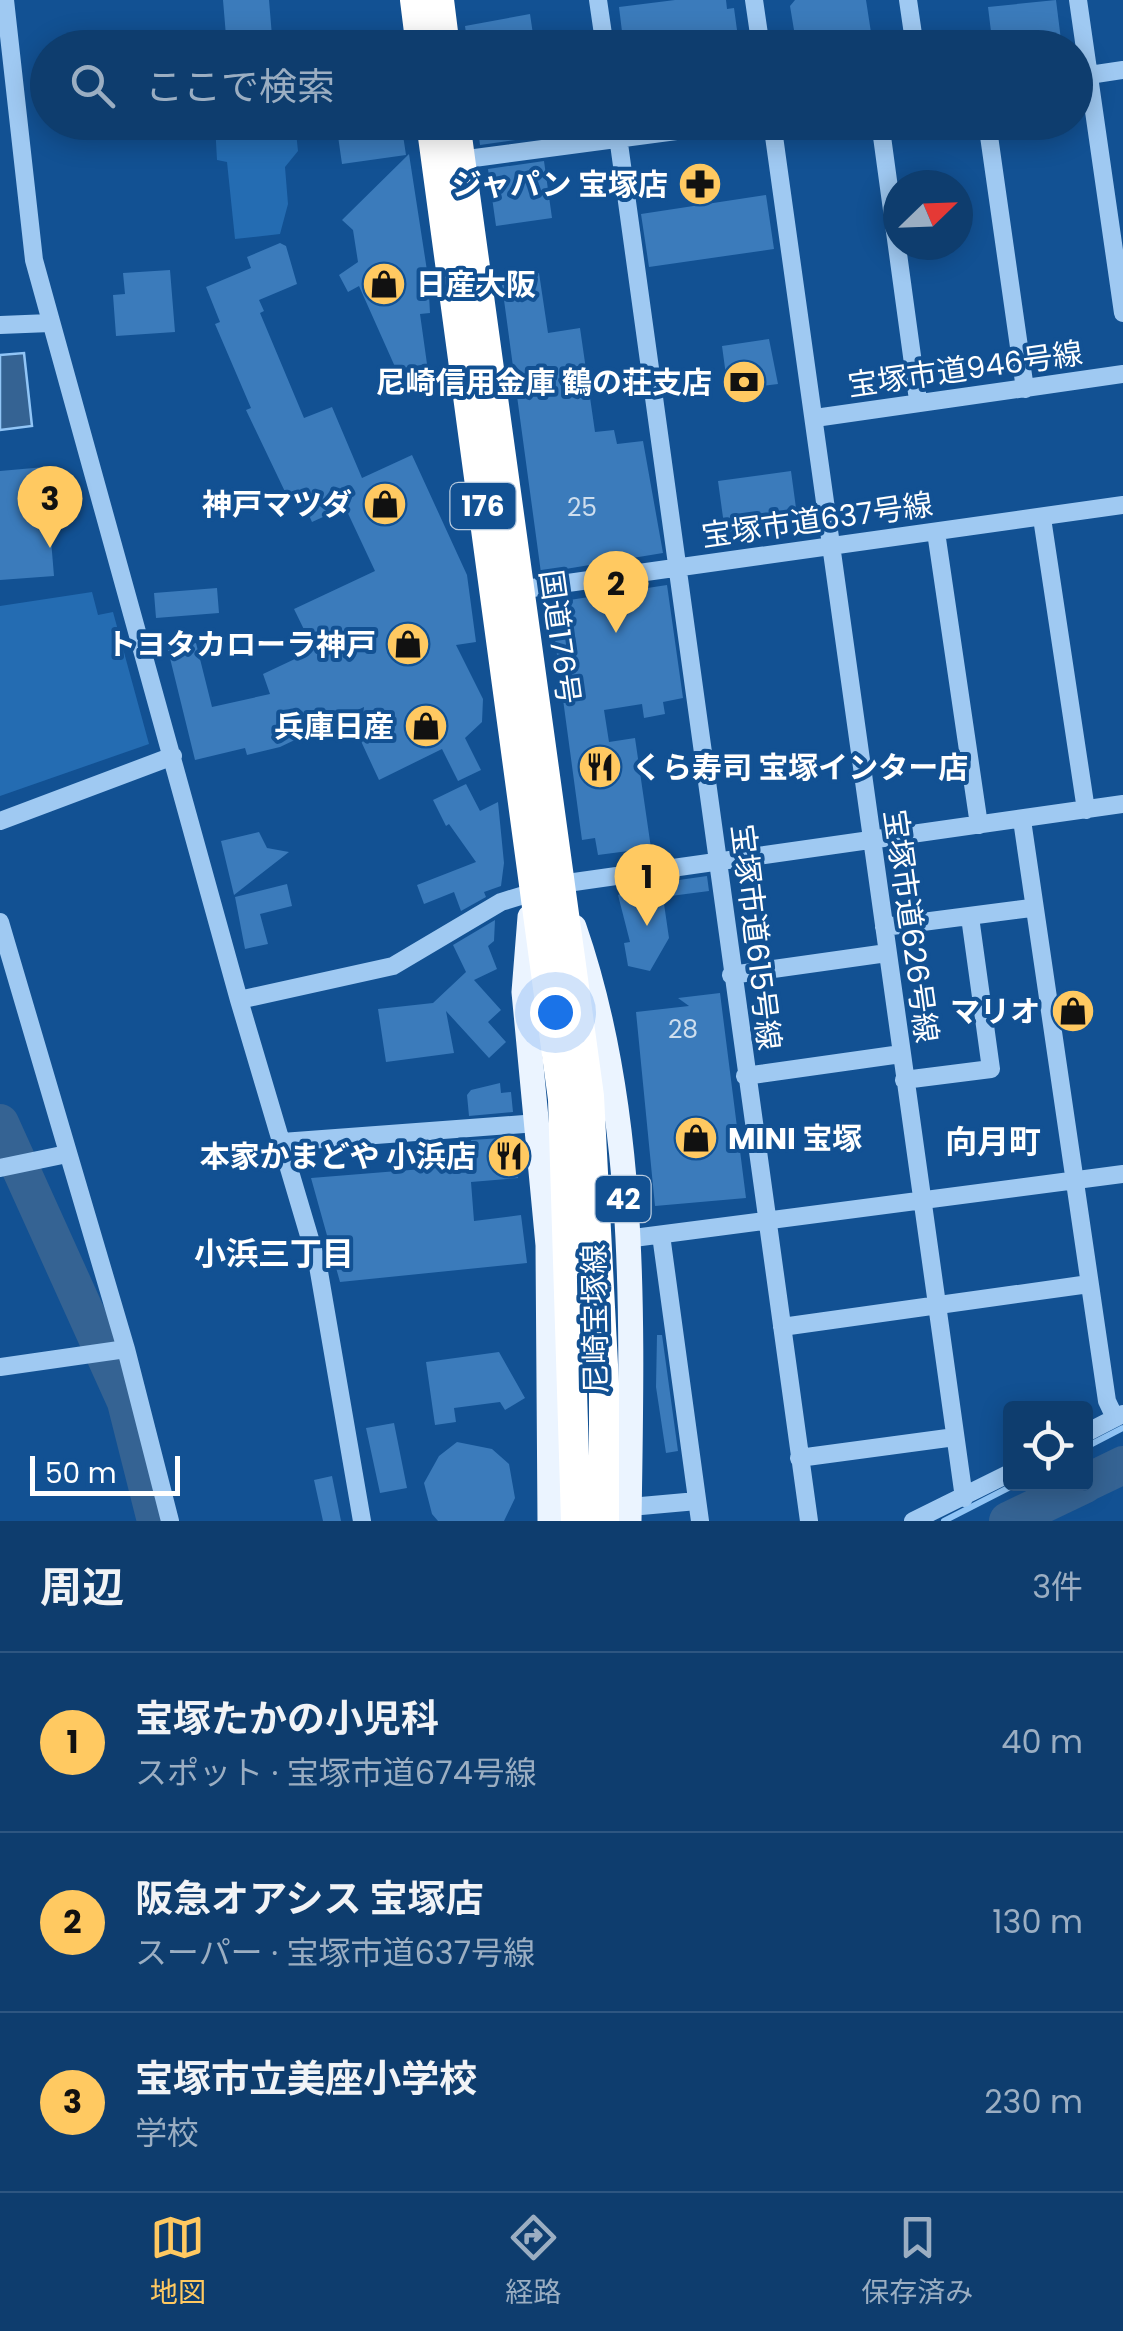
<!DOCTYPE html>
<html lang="ja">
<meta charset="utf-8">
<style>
body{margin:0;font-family:Poppins,"Noto Sans JP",sans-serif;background:#174473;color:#f1f3f6}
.controls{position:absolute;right:30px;bottom:30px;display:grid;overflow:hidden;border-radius:10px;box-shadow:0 5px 25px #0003}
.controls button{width:90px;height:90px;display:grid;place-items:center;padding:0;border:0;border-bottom:2px solid #2e5681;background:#0e3d6e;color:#f1f3f6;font:50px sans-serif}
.compass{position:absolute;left:883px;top:170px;width:90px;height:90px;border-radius:50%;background:#0e3d6e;box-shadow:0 5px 25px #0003;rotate:67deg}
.scale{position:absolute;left:30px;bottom:25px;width:150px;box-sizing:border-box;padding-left:10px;border:5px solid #fff;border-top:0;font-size:28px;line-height:35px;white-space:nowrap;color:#fff;-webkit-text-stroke:8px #125193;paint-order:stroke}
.you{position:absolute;left:555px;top:1012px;width:35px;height:35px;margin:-25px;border:8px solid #fff;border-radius:50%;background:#1a73e8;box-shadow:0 0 0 15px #1a73e833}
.badge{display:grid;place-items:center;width:65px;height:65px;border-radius:50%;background:#ffc961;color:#111;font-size:32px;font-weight:700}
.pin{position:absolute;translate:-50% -82px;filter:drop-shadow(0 2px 5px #0008)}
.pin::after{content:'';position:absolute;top:52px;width:35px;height:30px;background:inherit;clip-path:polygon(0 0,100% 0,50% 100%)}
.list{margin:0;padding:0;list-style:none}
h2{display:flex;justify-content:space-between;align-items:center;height:130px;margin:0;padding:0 40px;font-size:42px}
h2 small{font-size:32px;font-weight:400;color:#9baec2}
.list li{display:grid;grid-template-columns:65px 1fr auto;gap:30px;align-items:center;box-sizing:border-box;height:180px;padding:0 40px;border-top:2px solid #2e5681}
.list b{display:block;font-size:38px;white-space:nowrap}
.list p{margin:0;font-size:32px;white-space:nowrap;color:#9baec2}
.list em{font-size:32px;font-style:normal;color:#9baec2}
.icon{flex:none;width:55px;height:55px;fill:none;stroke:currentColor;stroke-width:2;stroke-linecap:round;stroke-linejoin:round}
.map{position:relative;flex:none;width:1123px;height:1521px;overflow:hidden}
.search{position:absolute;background:#0e3d6e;box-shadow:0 5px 25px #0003;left:30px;right:30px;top:30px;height:110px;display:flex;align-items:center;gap:25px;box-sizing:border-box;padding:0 35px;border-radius:55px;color:#9baec2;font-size:38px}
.sheet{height:670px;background:#0e3d6e}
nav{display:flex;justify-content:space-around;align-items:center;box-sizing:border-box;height:140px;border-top:2px solid #2e5681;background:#0e3d6e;font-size:28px;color:#9baec2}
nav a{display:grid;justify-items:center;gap:5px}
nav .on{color:#ffc961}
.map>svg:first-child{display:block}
</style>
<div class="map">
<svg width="1123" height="1521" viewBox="0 0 1123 1521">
<rect width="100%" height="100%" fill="#125193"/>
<path fill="#246cb2" d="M301,123L296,132L298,151L285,167L288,204L280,234L235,239L227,162L217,160L215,124Z
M92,592L98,615L113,612L149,744L0,796V606Z"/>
<path fill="#356393" stroke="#91c5f6" stroke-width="2.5" d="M24,353L32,426L0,430V355Z"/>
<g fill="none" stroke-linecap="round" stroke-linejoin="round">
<path stroke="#91c5f6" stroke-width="6" d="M1086,1447L1123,1428
M944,1521L1016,1484"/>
<path stroke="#356393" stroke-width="38" d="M0,1123L126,1402L156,1521
M1086,1483L1123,1465
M1008,1521L1085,1484"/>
</g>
<path fill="#3b7bbb" d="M223,0H269L273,48H227Z
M675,0H726L727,9L734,8L737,30L730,31L732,45L624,48L619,7Z
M795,0H866L872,39L797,48L790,6Z
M1056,0L1062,48H993L988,7Z
M530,14L535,48H468L465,26Z
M336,122H401L406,155L342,164Z
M477,122H580L581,131L480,145Z
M409,154L428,277L430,313L420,314L427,364L396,369L359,286L348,292L339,275L358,262L353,230L342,220Z
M544,161L552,218L496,226L488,169Z
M766,195L774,249L649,267L641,214Z
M280,243L286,246L297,284L259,300L264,311L260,313L304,418L332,407L362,478L412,455L467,575L476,642L456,645L483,699L482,722L465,738L481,770L458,781L442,749L379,780L360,739L364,707L280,747L247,755L245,748L195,760L168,650L196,643L212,707L270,694L263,674L314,650L294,609L375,571L345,507L312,522L299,493L288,498L246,410L251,408L215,324L220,322L206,287L251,268L247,257Z
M170,270L175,332L116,336L113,295L125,294L123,273Z
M539,273L548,333L580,328L595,432L614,430L617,444L643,441L663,553L541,573L501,278Z
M769,339L778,384L728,390L722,346Z
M45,467L54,576L0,580V471Z
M791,471L798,523L725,532L718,481Z
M667,585L683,698L663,702L665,714L644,718L642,704L604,710L609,742L635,738L651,848L598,855L595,838L582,840L550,603Z
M217,588L219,613L156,618L154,593Z
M466,784L480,811L498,802L504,863L501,886L484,892L486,897L461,911L454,892L424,904L417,885L476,862L449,824L446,826L433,800Z
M259,832L267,848L289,852L234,895L221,841Z
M707,876L709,891L663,897L669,938L650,971L628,966L624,943L630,942L618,895L642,885L659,892L658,883Z
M287,884L292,906L260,914L268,944L245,949L235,897Z
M495,920L494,941L488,946L497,969L474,980L501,1010L488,1022L506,1042L489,1058L446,1011L454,1053L386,1062L378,1009L433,1003L466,972L453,945Z
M720,993L746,1198L655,1206L636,1012L689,1006L678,998Z
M500,1083L501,1093L511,1092L513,1112L469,1116L467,1095L471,1090Z
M517,1137L518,1178L471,1182L474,1221L521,1215L527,1263L340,1282L311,1178L472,1165L471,1140Z
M657,1335H662L678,1451L666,1453L656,1387Z
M499,1352L525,1398L505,1410L500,1402L454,1408L456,1422L435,1425L426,1362Z
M394,1423L407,1488L380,1493L366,1428Z
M457,1442L492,1449L509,1464L515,1498L504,1521H438L432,1514L424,1483L439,1456Z
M332,1476L341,1521H323L314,1480Z"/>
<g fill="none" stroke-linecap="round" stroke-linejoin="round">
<path stroke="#9fc9f2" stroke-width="18" d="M5,0L34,260L239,1000L318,1266L362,1521
M598,0L605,48
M754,0L761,48
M908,0L915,48
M1078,0L1123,313
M1076,77L1123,70
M616,122L809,1521
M772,122L964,1498
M880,122L918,400
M987,122L1025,389
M452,161L744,122
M0,325L50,323
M815,418L1123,374
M1042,518L1086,810
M936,532L979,825
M518,590L1123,505
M1022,820L1107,1401L1115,1418
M0,821L173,756
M0,922L126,1349L0,1367
M884,927L1031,908
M731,975L887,953
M239,1000L393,966L501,902L560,884L1123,804
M745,1076L901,1054
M904,1080L991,1069L970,917
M282,1142L537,1123
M0,1168L67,1154
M661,1235L700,1521
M626,1239L1123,1174
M782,1327L1089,1284
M126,1349L170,1521
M1086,1433L1123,1414
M799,1458L955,1437
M630,1507L697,1501
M913,1521L1010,1473"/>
<path stroke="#ebf4ff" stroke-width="25" d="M530,917L524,992L548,1245L550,1521
M574,927C639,1114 632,1325 629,1521"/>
<path stroke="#fff" stroke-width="30" d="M415,0L421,48
M439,0L445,48
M431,122L563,1099L576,1521
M455,122L589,1096L604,1384V1521"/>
</g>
<defs>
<g id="pharmacy-disc" transform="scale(2.25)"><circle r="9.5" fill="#ffc961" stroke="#125193"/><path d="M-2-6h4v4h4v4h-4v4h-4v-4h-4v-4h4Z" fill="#111"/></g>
<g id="shop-disc" transform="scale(2.25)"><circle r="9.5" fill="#ffc961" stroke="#125193"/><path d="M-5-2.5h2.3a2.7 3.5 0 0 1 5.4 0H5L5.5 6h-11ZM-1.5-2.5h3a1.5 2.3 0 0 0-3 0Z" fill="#111"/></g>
<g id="bank-disc" transform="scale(2.25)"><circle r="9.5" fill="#ffc961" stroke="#125193"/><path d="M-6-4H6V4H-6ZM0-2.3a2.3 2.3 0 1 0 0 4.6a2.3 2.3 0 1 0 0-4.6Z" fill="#111"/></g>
<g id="restaurant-disc" transform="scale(2.25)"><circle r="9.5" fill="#ffc961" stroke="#125193"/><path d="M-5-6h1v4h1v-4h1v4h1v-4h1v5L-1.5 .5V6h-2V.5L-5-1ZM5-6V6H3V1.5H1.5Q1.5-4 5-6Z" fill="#111"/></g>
</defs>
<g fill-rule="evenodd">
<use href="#pharmacy-disc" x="700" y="184"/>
<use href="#shop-disc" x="384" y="284"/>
<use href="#bank-disc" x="744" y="382"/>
<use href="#shop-disc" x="385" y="504"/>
<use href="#shop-disc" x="408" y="644"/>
<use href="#shop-disc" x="426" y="726"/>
<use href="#restaurant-disc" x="600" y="767"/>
<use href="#shop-disc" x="1073" y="1011"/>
<use href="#shop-disc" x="696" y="1138"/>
<use href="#restaurant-disc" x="509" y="1156"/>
</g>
<g text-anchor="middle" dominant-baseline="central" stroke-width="8" stroke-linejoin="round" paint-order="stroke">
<g font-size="25" fill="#cedeee">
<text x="582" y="507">25</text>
<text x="683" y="1029">28</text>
</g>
<g fill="#125193" stroke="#b8cbdf" stroke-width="2.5">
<rect x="450.5" y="483" width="65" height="46" rx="8"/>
<rect x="595.5" y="1176" width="55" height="46" rx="8"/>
</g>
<g font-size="28" font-weight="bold" fill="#fff">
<text x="483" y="506">176</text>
<text x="623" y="1199">42</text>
</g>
<g font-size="30" font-weight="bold" fill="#fff" stroke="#125193" text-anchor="end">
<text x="668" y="184">ジャパン 宝塚店</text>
<text x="416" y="284" text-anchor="start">日産大阪</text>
<text x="712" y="382">尼崎信用金庫 鶴の荘支店</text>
<text x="352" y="504">神戸マツダ</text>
<text x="376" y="644">トヨタカローラ神戸</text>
<text x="394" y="726">兵庫日産</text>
<text x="632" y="767" text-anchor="start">くら寿司 宝塚インター店</text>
<text x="1040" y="1011">マリオ</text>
<text x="728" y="1138" text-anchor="start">MINI 宝塚</text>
<text x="476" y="1156">本家かまどや 小浜店</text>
</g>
<g font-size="30" fill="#fff" stroke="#125193">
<text transform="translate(965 369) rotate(-8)">宝塚市道946号線</text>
<text transform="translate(817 520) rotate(-8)">宝塚市道637号線</text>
<text transform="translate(560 637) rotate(82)">国道176号</text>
<text transform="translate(911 926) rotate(82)">宝塚市道626号線</text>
<text transform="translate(756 937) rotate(83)">宝塚市道615号線</text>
<text transform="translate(595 1319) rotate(-91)">尼崎宝塚線</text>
</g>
<g font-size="32" font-weight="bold" fill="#fff" stroke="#125193">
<text x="993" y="1141">向月町</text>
<text x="274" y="1253">小浜三丁目</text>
</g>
</g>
</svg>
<div class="controls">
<button><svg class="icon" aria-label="locate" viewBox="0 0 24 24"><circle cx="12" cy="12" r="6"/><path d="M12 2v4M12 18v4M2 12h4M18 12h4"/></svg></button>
</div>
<svg class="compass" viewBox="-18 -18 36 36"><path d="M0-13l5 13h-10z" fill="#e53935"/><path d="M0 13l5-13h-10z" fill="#9baec2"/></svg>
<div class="scale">50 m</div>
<div class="you"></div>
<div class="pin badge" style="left:647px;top:926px">1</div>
<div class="pin badge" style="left:616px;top:633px">2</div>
<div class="pin badge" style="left:50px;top:548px">3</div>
<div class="search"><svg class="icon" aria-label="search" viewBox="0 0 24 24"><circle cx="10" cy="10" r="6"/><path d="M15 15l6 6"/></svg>ここで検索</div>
</div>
<section class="sheet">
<h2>周辺<small>3件</small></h2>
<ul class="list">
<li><span class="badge">1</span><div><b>宝塚たかの小児科</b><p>スポット · 宝塚市道674号線</p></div><em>40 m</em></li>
<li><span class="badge">2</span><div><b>阪急オアシス 宝塚店</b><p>スーパー · 宝塚市道637号線</p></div><em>130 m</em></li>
<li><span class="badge">3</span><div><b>宝塚市立美座小学校</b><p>学校</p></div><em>230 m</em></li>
</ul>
</section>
<nav>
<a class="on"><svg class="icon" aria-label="map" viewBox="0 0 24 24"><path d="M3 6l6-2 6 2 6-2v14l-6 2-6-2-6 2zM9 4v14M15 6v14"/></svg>地図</a>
<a><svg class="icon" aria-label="directions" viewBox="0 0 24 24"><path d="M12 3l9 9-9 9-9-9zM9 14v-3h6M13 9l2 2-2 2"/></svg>経路</a>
<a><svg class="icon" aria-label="saved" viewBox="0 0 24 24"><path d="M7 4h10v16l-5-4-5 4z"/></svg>保存済み</a>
</nav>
